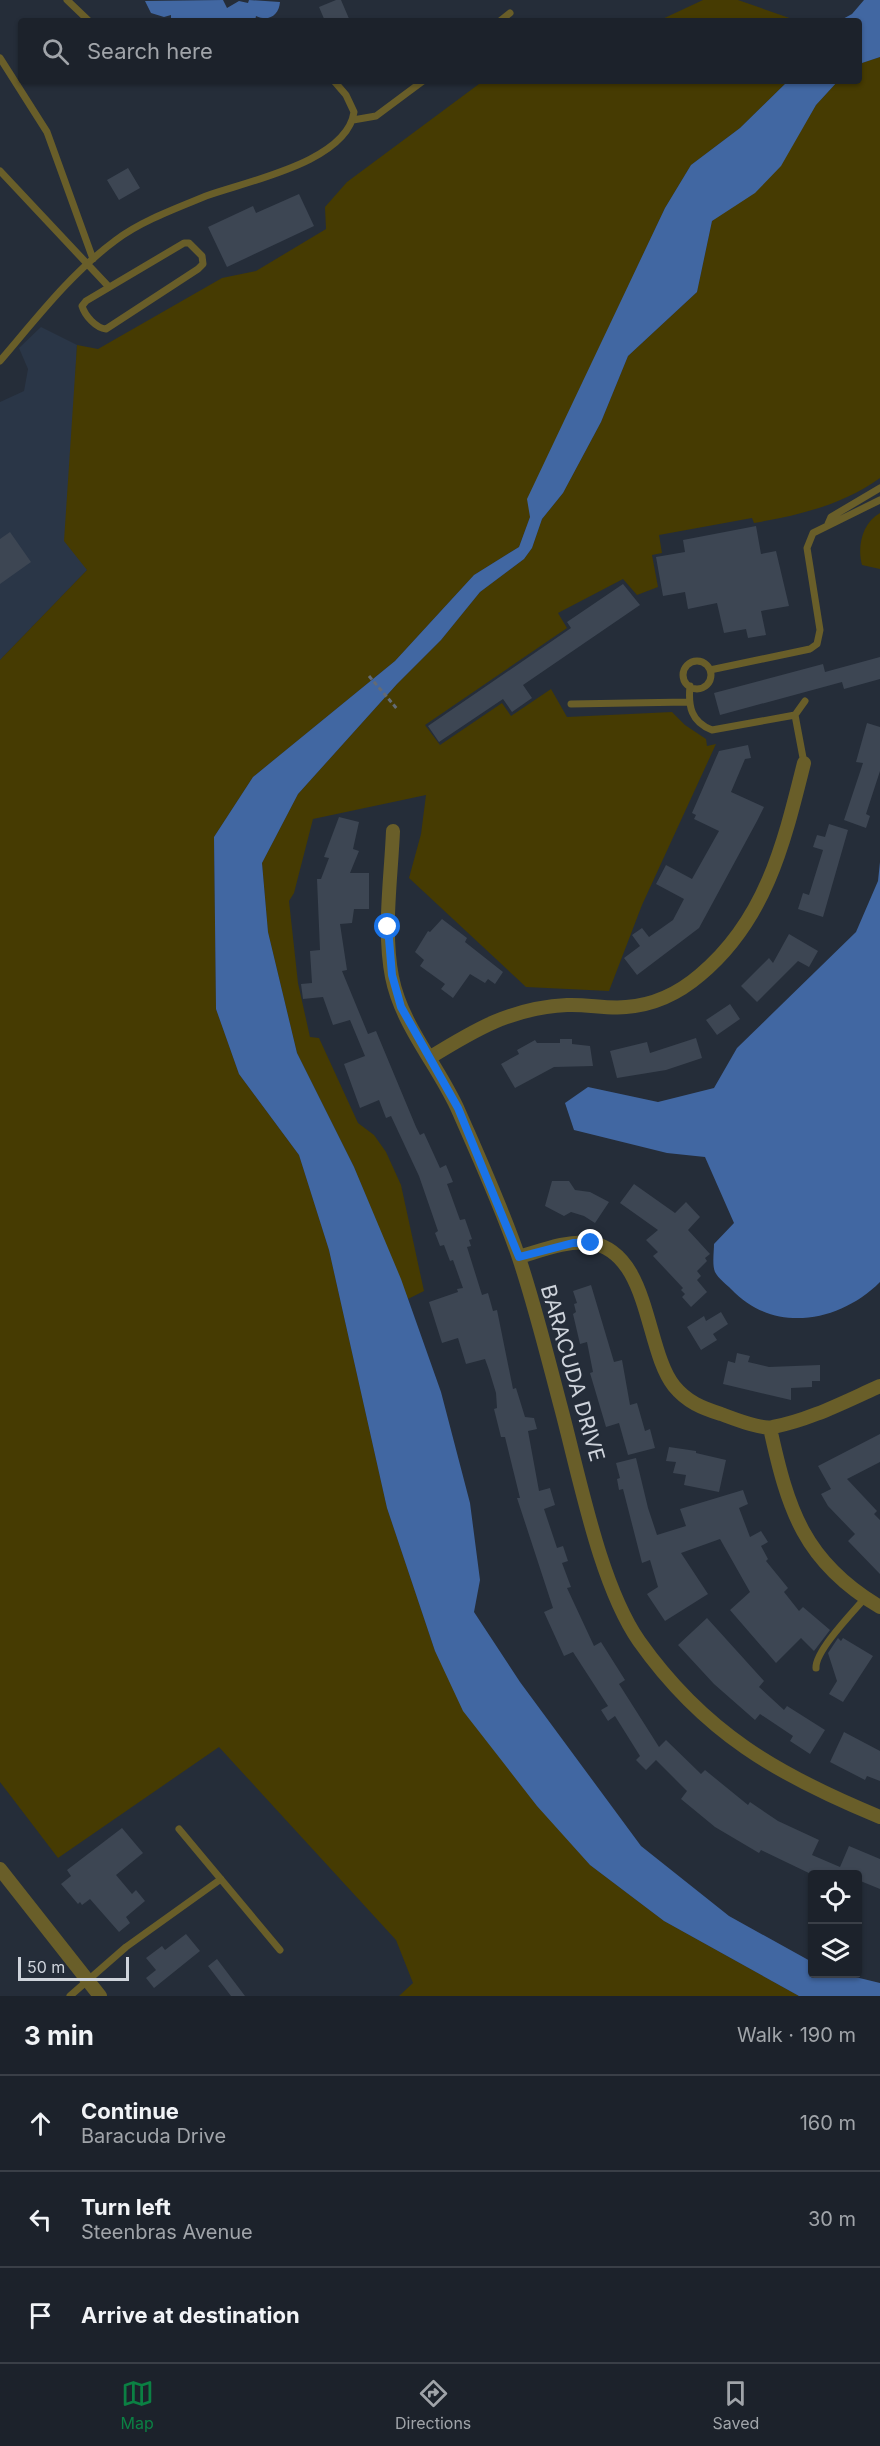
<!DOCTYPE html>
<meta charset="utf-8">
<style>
body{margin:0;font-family:Inter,sans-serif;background:#292f37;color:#f1f3f6}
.controls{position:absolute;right:18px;bottom:18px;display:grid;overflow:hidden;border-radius:6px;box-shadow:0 2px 4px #0004}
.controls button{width:54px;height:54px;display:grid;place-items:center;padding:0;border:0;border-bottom:2px solid #3a3f47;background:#1c222b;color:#f1f3f6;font:30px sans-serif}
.scale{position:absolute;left:18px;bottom:15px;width:111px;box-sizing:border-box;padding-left:6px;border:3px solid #cfd4dc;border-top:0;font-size:16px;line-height:21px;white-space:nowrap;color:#cfd4dc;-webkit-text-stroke:4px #252d39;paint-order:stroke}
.stop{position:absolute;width:18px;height:18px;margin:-14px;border:4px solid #1a73e8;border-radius:50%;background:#fff}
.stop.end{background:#1a73e8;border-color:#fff;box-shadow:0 2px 6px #0008}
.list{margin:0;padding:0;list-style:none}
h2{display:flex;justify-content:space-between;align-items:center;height:78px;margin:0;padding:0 24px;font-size:26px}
h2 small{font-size:20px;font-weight:400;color:#a0a4a9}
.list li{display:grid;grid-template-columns:39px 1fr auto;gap:18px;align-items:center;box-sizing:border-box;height:96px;padding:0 24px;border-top:2px solid #3a3f47}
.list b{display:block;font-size:22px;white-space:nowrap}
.list p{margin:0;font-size:20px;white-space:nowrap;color:#a0a4a9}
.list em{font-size:20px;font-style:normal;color:#a0a4a9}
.icon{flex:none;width:33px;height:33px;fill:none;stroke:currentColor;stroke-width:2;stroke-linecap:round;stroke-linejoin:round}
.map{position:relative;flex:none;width:880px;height:1996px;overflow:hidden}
.search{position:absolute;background:#1c222b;box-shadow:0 2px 4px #0004;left:18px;right:18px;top:18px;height:66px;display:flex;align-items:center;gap:15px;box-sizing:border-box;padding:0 21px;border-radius:6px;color:#a0a4a9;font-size:22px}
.sheet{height:366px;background:#1c222b}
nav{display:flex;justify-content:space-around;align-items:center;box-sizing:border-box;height:84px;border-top:2px solid #3a3f47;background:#1c222b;font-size:16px;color:#a0a4a9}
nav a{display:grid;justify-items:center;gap:3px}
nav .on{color:#0b8043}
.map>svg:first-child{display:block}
</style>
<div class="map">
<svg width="880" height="1996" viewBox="0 0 880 1996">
<rect width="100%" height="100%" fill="#252d39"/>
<path fill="#2a3647" d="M41,327L77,345L73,422L87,570L0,660V402L24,391L28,369L19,348Z"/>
<path fill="#463b02" d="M703,0H738L798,21H658Z
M880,57V478C842,505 800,515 754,523L752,518L659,535L662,553L652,555L658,587L637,595L623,579L558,613L567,628L425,725L440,745L502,703L511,716L551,689L567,717L672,712L685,725L706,739L707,746L716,744L642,905L609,991L526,987L409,878L421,834L426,795L313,819L294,893L289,901L298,983L310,1037L319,1038L358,1123L374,1135L386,1152L401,1185L424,1291L408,1299L354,1167L297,1053L268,932L262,863L298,794L397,684L441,640L480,592L524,559L532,548L542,519L563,493L601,422L628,356L697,292L712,221L780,166L816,105L838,81H859V64Z
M483,81H788L740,128L691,165L665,208L528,499L530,517L519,547L474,575L395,661L253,777L214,837L216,1009L239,1074L299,1155L329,1250L387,1508L435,1651L590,1865L664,1921L799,1996H399L413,1983L396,1940L219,1747L58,1858L0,1782V660L87,570L64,541L77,345L98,349L222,278L256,271L326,229L325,207L347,182Z
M880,513V569L862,565C857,547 862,523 880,513Z"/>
<path fill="#4167a2" d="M223,0L227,8L239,1L248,3L249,0L280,2C279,15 269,22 256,16L255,21H171V15L164,17L151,13L145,1Z
M864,0H880V57L859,64V21H839L852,14Z
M788,81H838L816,105L781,166L755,193L712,221L697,292L628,356L601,422L563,493L542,519L532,548L524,559L480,592L441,640L397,684L298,794L262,863L268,932L297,1053L354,1167L401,1279L441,1392L470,1503L480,1580L474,1612L520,1682L641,1846L729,1916L812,1962V1974H843L880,1983V1996H799L664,1921L590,1865L537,1806L463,1711L435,1651L387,1508L329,1250L299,1155L239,1074L216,1009L214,837L253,777L395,661L474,575L519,547L530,517L527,499L665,208L691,165L740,128Z
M880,862V1282C839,1323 773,1334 731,1289C727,1285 718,1278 715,1272C712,1265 714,1252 714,1244L734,1223L705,1157L667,1153L574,1130L565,1103L588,1087L658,1102L714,1088L737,1048L856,932L878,881Z"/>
<path fill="#3d4653" d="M336,0H341L350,21H325L319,7Z
M128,168L140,188L119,200L107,180Z
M299,194L314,226L227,267L208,227L253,206L256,213Z
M756,526L761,554L776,551L789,606L761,611L766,635L748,638L746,629L724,633L717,603L688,609L685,592L663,596L656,557L685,552L683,540Z
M10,532L31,562L0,584V539Z
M623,584L640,605L523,685L532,698L512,712L503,699L439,742L428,726L571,628L567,622Z
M880,657V679L844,689L842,682L720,715L714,693L823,664L825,672Z
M867,723L880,727V771L866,814L870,816L866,828L844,820L863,763L856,762Z
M748,745L751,758L745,759L731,792L764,807L757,821L699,928L637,975L624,958L640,946L632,935L642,928L649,937L673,920L684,899L656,884L666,865L692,879L719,831L694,819L696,815L692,813L719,751Z
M339,817L359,822L353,849L359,851L350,873H369V909H354L352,923L340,924L347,970L342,971L368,1034L376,1031L416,1127L420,1135L424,1133L440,1168L446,1165L453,1182L447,1184L460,1220L465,1219L472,1239L469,1240L471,1246L467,1247L482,1295L488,1293L493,1311L497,1310L513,1389L516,1388L525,1417L534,1418L537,1429L528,1431L539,1491L550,1488L555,1505L544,1509L557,1548L563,1546L568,1561L562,1563L571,1587L567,1588L594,1646L601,1642L625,1680L619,1684L659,1747L666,1740L701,1774L705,1770L748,1805L750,1802L778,1821L819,1840L812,1855L840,1867L849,1846L880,1859V1889L858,1880V1875H813L761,1850L759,1853L715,1827L681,1799L687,1791L656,1760L646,1770L636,1760L640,1756L615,1716L608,1721L601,1710L608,1706L573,1652L564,1656L544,1612L553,1608L517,1498H520L505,1437H501L494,1409L497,1408L496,1393L489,1370L485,1359L466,1364L458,1338L442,1343L429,1302L458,1292L457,1289L463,1288L453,1260L450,1261L444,1245L440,1246L435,1233L438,1231L419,1176L391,1116L386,1118L379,1100L360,1108L344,1064L365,1056L350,1020L333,1025L323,997L303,999L301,984L312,983L310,951L320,950L317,879H321L329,858L324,857Z
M829,824L848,830L823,917L798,909L803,893L809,895L823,850L813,847L817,835L825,837Z
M442,919L467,938L465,942L503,972L495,984L488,979L485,983L470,974L453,998L441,989L445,984L420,966L424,960L415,952L428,931L430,932Z
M789,934L818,951L809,967L798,961L757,1002L741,986L769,958L773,963Z
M730,1004L740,1019L717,1035L706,1020Z
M696,1038L702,1058L666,1070L617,1078L610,1051L647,1042L650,1053Z
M560,1039H572V1044L590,1046L593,1066L554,1067L515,1088L501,1064L519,1054L517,1050L535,1040L537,1043H560Z
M552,1181H569L575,1190L590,1192L609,1202L595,1223L584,1216L571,1212L564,1216L545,1206Z
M634,1184L675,1213L686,1202L700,1217L688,1230L710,1254L705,1258L707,1261L697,1271L701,1276L697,1280L707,1292L691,1307L682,1297L685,1294L681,1290L683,1288L653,1256L658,1252L646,1240L658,1230L620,1203Z
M591,1285L614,1362L622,1360L630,1405L637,1403L645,1431L650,1429L655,1448L628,1455L619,1423L606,1427L590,1373L593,1372L587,1342L580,1344L573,1314L576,1312L574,1304L577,1303L573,1291Z
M721,1312L728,1324L713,1334L717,1340L701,1350L687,1327L704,1316L706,1321Z
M737,1353L750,1356L748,1362L769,1367L820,1365V1381H812V1387L791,1388V1400L723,1384L728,1361L735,1363Z
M880,1434V1462L847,1479L877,1511L874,1514L880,1520V1574L848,1541L855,1534L828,1506L821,1494L831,1489L818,1466Z
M669,1447L696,1451V1453L726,1460L719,1492L684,1485L686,1475L673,1473L676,1462L666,1461Z
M636,1458L648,1508L657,1535L686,1526L680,1509L743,1490L748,1504L739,1508L750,1537L761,1531L768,1542L761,1546L768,1559L766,1561L788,1588L784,1592L799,1611L803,1607L830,1630L814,1651L801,1638L776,1663L730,1610L750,1592L720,1539L681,1553L708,1594L665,1621L647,1594L658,1587L650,1560L642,1563L623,1489L619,1490L617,1479L620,1478L616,1463Z
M707,1618L764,1681L759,1687L784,1710L787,1706L825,1730L810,1754L790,1741L793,1736L760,1714L755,1720L714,1684L678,1645Z
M838,1638L841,1641L843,1638L873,1656L843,1702L829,1694L837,1681L828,1653Z
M844,1732L880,1751V1781L867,1776L865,1780L830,1762Z
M122,1828L143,1853L116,1875L132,1894L136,1890L145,1901L126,1917L130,1923L119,1932L90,1899L82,1905L80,1902L78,1904L61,1884L71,1876L67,1870Z
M186,1934L200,1951L154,1988L146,1978L156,1970L146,1958L162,1946L165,1950Z
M217,1959L245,1996H231L208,1966Z"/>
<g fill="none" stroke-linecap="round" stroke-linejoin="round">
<path stroke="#636a75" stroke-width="3" stroke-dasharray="4.5 3" stroke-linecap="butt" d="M369,676L398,710"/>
<path stroke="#695e29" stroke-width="7" d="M67,0L89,21
M500,21L510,13
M0,58L47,132L93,259
M353,120L376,116L423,81
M0,171L109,287
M184,243H189L202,256L203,264L198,269L106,329C96,328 85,316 82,306L86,301Z
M0,361C36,319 71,273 116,240C141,221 177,208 206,196C247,181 347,162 354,112L346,95L334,81
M828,524L831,517L880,488
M683 675a14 14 0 1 1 28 0a14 14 0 1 1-28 0Z
M710,670L810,649L817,644L820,630L807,548L813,533L880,500
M690,686C688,706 691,722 712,730L795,715L804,763
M571,704L688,702
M795,715L805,701
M816,1668C815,1651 853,1612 865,1598
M179,1829L280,1950
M70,1996L126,1947L221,1879"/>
<path stroke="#695e29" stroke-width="14" d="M393,831C391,879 383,930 392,977C402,1027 439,1066 459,1112C480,1160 502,1208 519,1258C535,1306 547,1355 560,1404C579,1474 599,1583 639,1641C704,1733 778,1775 880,1817
M429,1058C476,1029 511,1008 567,1005C587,1004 607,1009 626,1007C654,1005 679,993 700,975C766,920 784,843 804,763
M519,1257C540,1251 567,1240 590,1243C650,1251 645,1350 674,1386C687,1402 702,1408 721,1414C732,1418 762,1430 773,1427C810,1420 846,1401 880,1386
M770,1428C788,1510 804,1562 880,1607
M0,1869L100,1996"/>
</g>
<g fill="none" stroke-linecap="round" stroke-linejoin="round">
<path stroke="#1a73e8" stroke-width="8" d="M388,927L392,975L401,1007L458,1108L519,1257L573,1243H591"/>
</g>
<g text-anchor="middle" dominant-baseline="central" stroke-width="4.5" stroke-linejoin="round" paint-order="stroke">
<g font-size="21" fill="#cfd4dc" stroke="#252d39">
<text transform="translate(573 1373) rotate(74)">BARACUDA DRIVE</text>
</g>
</g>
</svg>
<div class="controls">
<button><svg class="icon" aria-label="locate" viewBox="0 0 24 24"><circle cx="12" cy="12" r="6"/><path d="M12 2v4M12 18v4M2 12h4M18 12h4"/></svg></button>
<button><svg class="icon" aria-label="layers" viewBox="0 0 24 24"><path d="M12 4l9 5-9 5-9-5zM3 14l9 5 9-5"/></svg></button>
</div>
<div class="scale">50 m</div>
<div class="stop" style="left:388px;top:927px"></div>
<div class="stop end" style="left:591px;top:1243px"></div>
<div class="search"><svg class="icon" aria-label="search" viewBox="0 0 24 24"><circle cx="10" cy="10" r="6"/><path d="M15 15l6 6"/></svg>Search here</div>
</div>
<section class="sheet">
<h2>3 min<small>Walk · 190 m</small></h2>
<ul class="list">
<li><svg class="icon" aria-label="ahead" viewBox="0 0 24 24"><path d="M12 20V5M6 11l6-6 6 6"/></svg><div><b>Continue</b><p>Baracuda Drive</p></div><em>160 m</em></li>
<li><svg class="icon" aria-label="left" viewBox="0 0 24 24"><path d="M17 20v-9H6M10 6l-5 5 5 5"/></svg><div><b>Turn left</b><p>Steenbras Avenue</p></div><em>30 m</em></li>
<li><svg class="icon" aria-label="arrive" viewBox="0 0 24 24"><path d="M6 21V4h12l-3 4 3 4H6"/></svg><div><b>Arrive at destination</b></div></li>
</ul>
</section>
<nav>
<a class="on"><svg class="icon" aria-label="map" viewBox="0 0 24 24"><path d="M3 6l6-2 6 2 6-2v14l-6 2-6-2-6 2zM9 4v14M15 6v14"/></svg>Map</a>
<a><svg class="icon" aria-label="directions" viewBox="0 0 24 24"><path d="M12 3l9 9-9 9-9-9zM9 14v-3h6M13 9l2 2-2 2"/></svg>Directions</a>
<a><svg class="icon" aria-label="saved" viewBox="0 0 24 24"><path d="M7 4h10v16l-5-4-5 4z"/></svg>Saved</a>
</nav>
